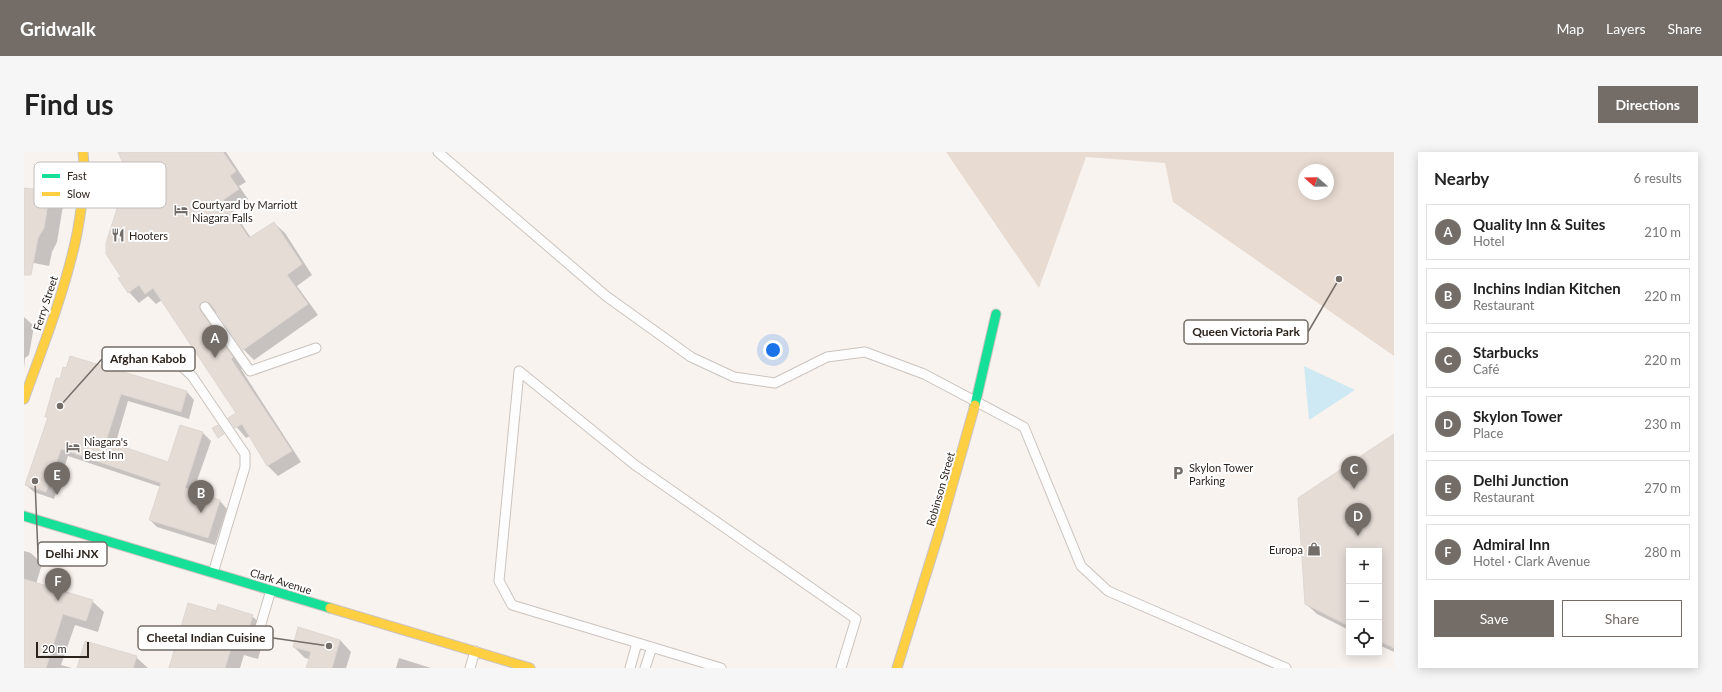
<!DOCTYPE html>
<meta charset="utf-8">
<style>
body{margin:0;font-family:Lato,sans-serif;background:#f6f6f6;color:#222}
.controls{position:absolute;right:12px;bottom:12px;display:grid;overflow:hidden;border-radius:0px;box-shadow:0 2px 10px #0003}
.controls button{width:36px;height:36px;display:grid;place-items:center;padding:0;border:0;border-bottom:1px solid #e0e0e0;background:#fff;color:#222;font:20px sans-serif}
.compass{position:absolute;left:1274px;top:12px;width:36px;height:36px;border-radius:50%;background:#fff;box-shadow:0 2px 10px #0003;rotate:290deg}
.scale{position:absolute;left:12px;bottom:10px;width:53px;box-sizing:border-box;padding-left:4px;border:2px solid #2d231d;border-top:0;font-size:11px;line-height:14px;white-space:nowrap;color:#2d231d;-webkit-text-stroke:3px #fff;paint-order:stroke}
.you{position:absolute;left:749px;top:198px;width:14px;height:14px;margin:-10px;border:3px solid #fff;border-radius:50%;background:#1a73e8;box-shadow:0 0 0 6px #1a73e833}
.badge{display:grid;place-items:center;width:26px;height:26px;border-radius:50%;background:#746c66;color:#fff;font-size:13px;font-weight:700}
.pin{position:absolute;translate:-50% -33px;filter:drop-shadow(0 1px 2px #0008)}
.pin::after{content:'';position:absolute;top:21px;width:14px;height:12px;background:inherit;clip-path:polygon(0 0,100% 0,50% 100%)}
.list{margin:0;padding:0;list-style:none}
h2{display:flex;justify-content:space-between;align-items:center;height:52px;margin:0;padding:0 16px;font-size:17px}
h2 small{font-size:13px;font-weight:400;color:#767676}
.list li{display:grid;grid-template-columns:26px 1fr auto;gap:12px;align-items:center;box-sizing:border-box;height:56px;margin:0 8px 8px;padding:0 8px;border:1px solid #e0e0e0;border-radius:0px}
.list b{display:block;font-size:15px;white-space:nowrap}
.list p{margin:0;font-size:13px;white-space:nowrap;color:#767676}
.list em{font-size:13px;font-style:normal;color:#767676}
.actions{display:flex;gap:8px;padding:12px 16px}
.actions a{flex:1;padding:9px 0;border:1px solid #746c66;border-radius:0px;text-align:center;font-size:14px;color:#746c66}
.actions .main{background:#746c66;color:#fff}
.icon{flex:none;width:22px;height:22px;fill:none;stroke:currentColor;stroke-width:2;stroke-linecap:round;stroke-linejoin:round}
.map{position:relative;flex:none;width:1370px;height:516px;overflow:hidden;border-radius:0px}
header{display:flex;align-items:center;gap:24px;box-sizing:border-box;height:56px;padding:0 20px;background:#746c66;color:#fff}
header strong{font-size:19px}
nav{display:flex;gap:22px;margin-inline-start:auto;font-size:14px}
.intro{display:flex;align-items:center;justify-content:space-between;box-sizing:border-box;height:96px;padding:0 24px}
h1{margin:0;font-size:28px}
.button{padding:10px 18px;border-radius:0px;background:#746c66;color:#fff;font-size:14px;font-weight:700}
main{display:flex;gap:24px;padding:0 24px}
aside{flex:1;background:#fff;border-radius:0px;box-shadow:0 2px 10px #0003}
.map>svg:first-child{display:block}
</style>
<header>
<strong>Gridwalk</strong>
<nav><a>Map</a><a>Layers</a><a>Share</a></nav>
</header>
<div class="intro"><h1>Find us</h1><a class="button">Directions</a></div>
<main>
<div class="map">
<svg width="1370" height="516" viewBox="0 0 1370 516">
<rect width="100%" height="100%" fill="#f9f3ef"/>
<path fill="#e8dbd2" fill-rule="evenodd" d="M922,0H1370V204L1149,50L1141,11L1062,5L1015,136ZM1280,18H1304V42H1280Z"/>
<path fill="#cee9f3" d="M1280,214L1331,238L1285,268Z"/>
<path fill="#0003" d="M95,0H202L222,30L215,34L224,47L209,59L227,86L250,71L261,81L288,123L273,134L294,163L230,208L220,198L194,161L188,160L219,216L217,217L277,310L254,324L244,314L226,284L222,286L205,266L213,261L138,148L132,152L124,144L115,151L105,140L98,125L110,35Z
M0,37L25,40L39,54L33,90L28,100L25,114L0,109Z
M0,165L10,174L5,203L1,206L0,216Z
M47,205L163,240L170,248L165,267L104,249L91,293L145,311L157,274L179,281L187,289L169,340L196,349L203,357L191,393L133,375L126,368L137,335L44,304L30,347L10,340L2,333L25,267L22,264Z
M1370,283V500L1355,493V399H1325V478L1293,462L1282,452Z
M0,399L7,401L18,412L12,432L68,449L80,460L74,480L51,473L37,513L48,516H0Z
M192,460L228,464L240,475L236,487L239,489L234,507L220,503L216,516H146Z
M316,488L327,500L322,516H283L286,507L281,506L270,495Z
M112,505L124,516H54Z
M375,506L407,516H372Z"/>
<path fill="#e5dcd6" stroke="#ded6d1" d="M94,0H199L212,19L206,24L215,37L199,48L225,86L250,70L278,112L263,123L284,152L219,198L186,151L180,149L175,153L176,158L209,205L207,207L268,299L243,314L218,272L211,276L204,266L212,261L129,136L121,142L115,133L104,141L94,126L97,125L82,102V91L98,41L109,34Z
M0,36L26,39L20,76L14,86L7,123H0Z
M46,204L163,239L157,260L97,242L82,289L144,310L156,273L179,280L161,336L196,348L184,386L125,368L137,331L37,297L22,340L1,333L24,265H21L32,226L36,227L39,215L42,216Z
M194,273L200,282L194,286L188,276Z
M1370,282V496L1355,489V399H1325V474L1281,452L1274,346Z
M0,427L69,448L62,469L39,462L22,516H0Z
M164,451L192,459L194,452L229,463L225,476L228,477L222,497L208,493L201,516H145Z
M274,475L316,488L308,516H282L287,500L269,495Z
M61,489L113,504L109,516H53Z"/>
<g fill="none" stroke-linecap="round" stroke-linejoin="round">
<g stroke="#cac3be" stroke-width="11">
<path id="lane" d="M414,0L582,144L667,205L710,225L751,231L803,205L841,200L900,222L1000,275L1057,414L1084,439L1262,516
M181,155L226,219L292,196
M152,209L168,224L221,302V315L189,421
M231,492L247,438
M446,516L451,499
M606,516L613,491
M621,516L628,495
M697,516L488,453L475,429L495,219L611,313L832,467L817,516"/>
</g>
<g stroke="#cac3be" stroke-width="11">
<path id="fast" d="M951,253L972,162
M0,364L306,456"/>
</g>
<g stroke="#cac3be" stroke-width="11">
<path id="slow" d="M0,247C20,192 41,139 53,82C58,55 62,27 59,0
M306,456L506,516
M873,516L914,384L951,253"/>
</g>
<use href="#lane" stroke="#fefdfd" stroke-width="9"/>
<use href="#fast" stroke="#16e098" stroke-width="9"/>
<use href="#slow" stroke="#ffcf43" stroke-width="9"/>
</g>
<defs>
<g id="hotel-bare" transform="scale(1.08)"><path d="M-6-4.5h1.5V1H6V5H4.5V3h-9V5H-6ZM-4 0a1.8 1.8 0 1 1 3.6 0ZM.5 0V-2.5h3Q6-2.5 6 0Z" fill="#746c66" stroke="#fff" stroke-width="2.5" paint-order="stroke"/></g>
<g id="restaurant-bare" transform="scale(1.08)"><path d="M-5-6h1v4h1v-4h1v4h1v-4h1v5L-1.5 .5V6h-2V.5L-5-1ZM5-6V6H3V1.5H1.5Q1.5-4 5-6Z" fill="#746c66" stroke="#fff" stroke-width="2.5" paint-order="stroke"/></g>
<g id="parking-bare" transform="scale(1.08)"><path d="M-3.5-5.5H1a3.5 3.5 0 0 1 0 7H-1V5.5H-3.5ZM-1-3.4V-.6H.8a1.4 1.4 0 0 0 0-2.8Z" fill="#746c66" stroke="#fff" stroke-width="2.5" paint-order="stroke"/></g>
<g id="shop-bare" transform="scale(1.08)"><path d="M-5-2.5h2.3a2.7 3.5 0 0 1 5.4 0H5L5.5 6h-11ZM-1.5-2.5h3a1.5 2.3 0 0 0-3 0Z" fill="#746c66" stroke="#fff" stroke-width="2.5" paint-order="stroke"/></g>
</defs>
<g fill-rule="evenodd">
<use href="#hotel-bare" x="157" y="58"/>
<use href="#restaurant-bare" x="94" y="83"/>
<use href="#hotel-bare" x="49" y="295"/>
<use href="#parking-bare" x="1154" y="321"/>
<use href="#shop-bare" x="1290" y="397"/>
</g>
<g text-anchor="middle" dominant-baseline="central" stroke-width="4" stroke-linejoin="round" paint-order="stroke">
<g font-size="11" fill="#2d231d" stroke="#fff" text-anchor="start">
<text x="168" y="52">Courtyard by Marriott<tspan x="168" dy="13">Niagara Falls</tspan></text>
<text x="105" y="83">Hooters</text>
<text x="60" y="289">Niagara's<tspan x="60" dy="13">Best Inn</tspan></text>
<text x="1165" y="315">Skylon Tower<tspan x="1165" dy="13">Parking</tspan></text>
<text x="1279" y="397" text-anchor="end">Europa</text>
</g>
<g font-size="11" fill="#2d231d" stroke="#fff">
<text transform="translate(21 151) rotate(-72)">Ferry Street</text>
<text transform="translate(916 337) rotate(-74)">Robinson Street</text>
<text transform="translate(257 429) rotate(17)">Clark Avenue</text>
</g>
</g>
<rect x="10" y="10" width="132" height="46" rx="6" fill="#fff" stroke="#c0bdbb" stroke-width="1"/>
<rect x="18" y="22" width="18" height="4" fill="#16e098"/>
<rect x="18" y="40" width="18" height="4" fill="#ffcf43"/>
<g font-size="11" fill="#2d231d">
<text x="43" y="28">Fast</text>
<text x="43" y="46">Slow</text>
</g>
<path fill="none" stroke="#746c66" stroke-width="1.5" d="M1315 127L1284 180M36 254L78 207M11 329L14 402M305 494L249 486"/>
<g fill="#746c66" stroke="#fff" stroke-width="1.5">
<circle cx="1315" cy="127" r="4"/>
<circle cx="36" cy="254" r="4"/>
<circle cx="11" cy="329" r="4"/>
<circle cx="305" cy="494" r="4"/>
</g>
<g fill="#fff" stroke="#746c66" stroke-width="1.5">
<rect x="1160" y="168" width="124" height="24" rx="4"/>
<rect x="78" y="195" width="93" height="24" rx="4"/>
<rect x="14" y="390" width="69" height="24" rx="4"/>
<rect x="114" y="474" width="135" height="24" rx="4"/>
</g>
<g font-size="12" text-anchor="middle" font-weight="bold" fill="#2d231d">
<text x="1222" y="184">Queen Victoria Park</text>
<text x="124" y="211">Afghan Kabob</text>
<text x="48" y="406">Delhi JNX</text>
<text x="182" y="490">Cheetal Indian Cuisine</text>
</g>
</svg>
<div class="controls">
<button>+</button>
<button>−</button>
<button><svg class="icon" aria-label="locate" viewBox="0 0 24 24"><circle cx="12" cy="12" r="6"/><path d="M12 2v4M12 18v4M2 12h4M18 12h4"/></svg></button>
</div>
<svg class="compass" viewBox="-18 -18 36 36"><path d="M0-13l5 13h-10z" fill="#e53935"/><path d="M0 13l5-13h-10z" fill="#767676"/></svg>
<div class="scale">20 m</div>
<div class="you"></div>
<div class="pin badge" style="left:191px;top:206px">A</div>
<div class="pin badge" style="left:177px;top:361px">B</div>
<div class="pin badge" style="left:1330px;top:337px">C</div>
<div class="pin badge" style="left:1334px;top:384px">D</div>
<div class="pin badge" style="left:33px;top:343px">E</div>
<div class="pin badge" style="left:34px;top:449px">F</div>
</div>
<aside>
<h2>Nearby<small>6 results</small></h2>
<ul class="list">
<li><span class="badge">A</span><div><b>Quality Inn &amp; Suites</b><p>Hotel</p></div><em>210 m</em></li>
<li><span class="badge">B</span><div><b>Inchins Indian Kitchen</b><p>Restaurant</p></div><em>220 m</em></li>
<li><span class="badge">C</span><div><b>Starbucks</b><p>Café</p></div><em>220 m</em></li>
<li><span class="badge">D</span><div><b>Skylon Tower</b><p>Place</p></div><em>230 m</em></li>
<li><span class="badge">E</span><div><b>Delhi Junction</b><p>Restaurant</p></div><em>270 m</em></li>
<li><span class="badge">F</span><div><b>Admiral Inn</b><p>Hotel · Clark Avenue</p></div><em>280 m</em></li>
</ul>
<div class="actions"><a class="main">Save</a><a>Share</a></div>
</aside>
</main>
